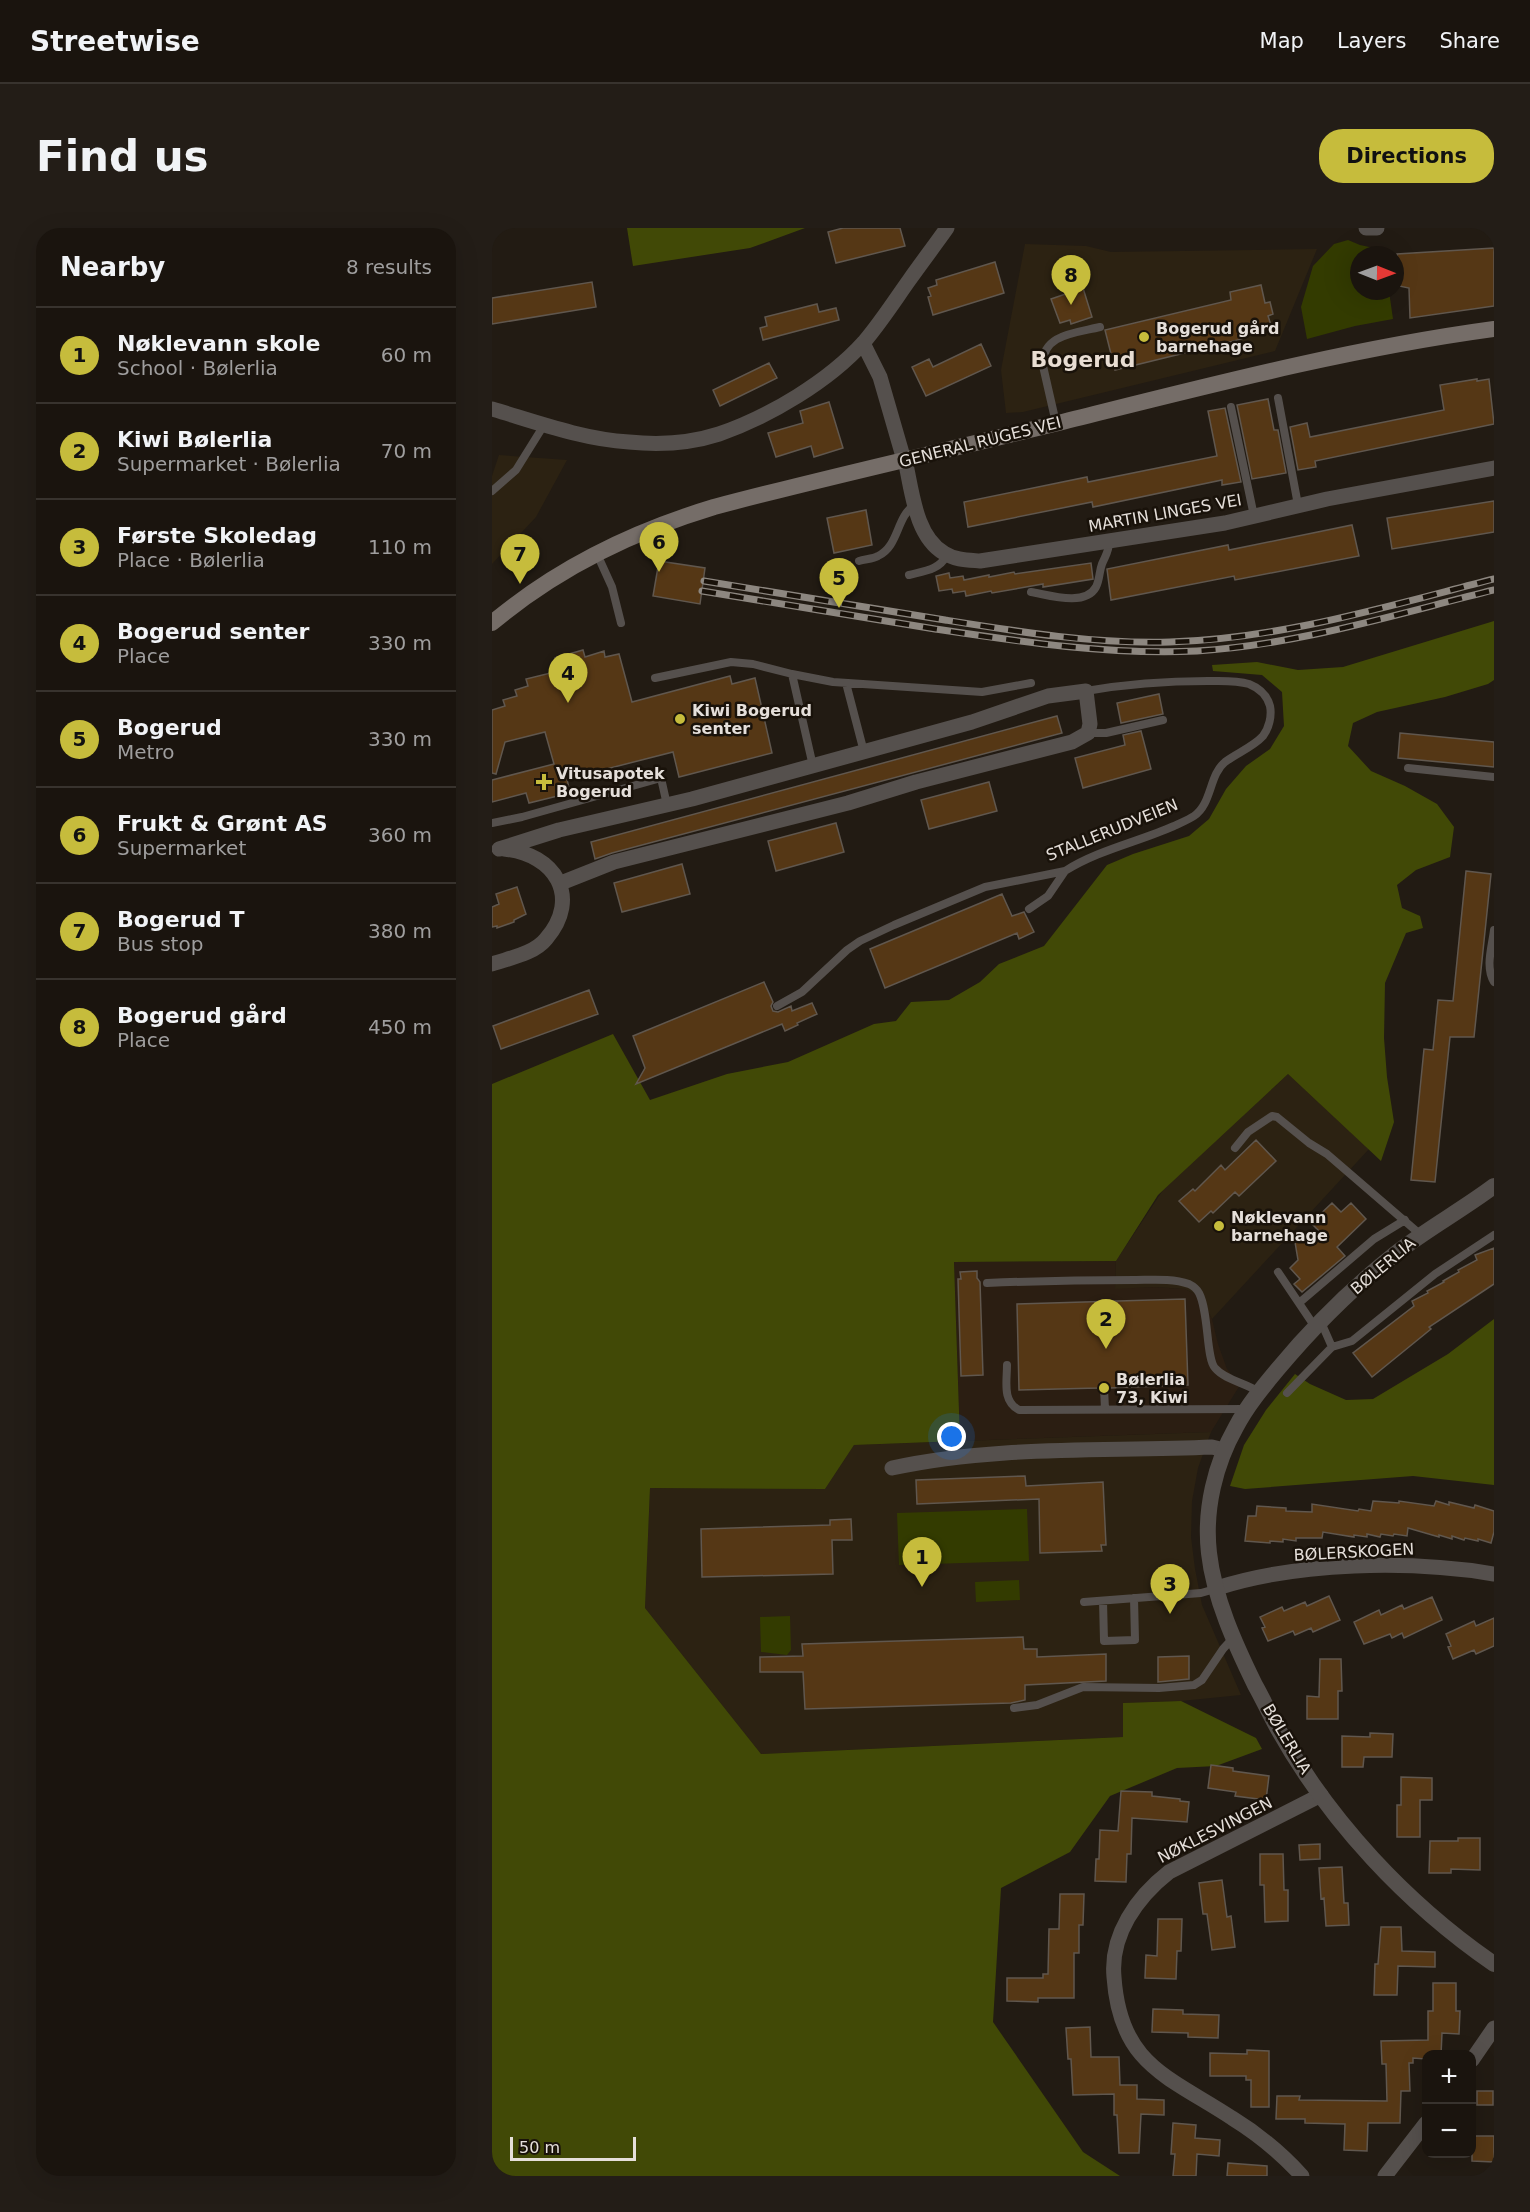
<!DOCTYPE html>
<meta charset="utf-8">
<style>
body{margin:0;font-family:"DejaVu Sans",sans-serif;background:#231d17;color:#f1f3f6}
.controls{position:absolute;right:18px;bottom:18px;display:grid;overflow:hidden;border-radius:12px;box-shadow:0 6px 24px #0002}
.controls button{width:54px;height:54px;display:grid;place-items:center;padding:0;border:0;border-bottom:2px solid #38332e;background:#1a140e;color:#f1f3f6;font:30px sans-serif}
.compass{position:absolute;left:858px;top:18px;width:54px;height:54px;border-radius:50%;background:#1a140e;box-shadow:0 6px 24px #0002;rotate:91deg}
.scale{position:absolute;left:18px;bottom:15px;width:126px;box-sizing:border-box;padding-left:6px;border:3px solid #e5dfda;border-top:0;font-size:16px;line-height:21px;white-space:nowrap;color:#e5dfda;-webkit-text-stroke:4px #19120a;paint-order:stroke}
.you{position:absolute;left:460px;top:1209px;width:21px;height:21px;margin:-15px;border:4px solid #fff;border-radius:50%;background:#1a73e8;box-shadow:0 0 0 9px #1a73e833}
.badge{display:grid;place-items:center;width:39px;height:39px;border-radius:50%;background:#c6bc3c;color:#111;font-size:20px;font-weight:700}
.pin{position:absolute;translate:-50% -50px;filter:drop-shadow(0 2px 3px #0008)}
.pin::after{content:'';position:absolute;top:32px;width:21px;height:18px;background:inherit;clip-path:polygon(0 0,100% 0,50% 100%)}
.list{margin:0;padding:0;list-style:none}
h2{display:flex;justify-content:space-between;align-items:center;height:78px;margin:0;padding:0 24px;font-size:26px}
h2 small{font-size:20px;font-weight:400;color:#9f9e9e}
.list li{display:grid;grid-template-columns:39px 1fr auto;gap:18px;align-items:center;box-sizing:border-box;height:96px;padding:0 24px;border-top:2px solid #38332e}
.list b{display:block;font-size:22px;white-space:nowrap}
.list p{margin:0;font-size:20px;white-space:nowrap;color:#9f9e9e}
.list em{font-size:20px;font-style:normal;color:#9f9e9e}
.map{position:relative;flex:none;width:1002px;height:1948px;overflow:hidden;border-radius:24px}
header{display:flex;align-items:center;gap:36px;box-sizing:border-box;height:84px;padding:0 30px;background:#1a140e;border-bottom:2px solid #38332e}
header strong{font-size:28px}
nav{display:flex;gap:33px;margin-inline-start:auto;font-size:21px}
.intro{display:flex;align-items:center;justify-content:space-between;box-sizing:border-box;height:144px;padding:0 36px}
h1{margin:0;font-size:42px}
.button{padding:15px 27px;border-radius:24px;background:#c6bc3c;color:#111;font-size:21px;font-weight:700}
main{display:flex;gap:36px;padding:0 36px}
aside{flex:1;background:#1a140e;border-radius:24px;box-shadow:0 6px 24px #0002}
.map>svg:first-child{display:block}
</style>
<header>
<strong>Streetwise</strong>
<nav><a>Map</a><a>Layers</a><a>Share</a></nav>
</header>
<div class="intro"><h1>Find us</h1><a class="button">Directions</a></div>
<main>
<aside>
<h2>Nearby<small>8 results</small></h2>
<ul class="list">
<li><span class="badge">1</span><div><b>Nøklevann skole</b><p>School · Bølerlia</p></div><em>60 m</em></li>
<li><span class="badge">2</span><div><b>Kiwi Bølerlia</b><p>Supermarket · Bølerlia</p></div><em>70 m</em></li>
<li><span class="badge">3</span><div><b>Første Skoledag</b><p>Place · Bølerlia</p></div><em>110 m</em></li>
<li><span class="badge">4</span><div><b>Bogerud senter</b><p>Place</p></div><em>330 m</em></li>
<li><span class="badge">5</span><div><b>Bogerud</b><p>Metro</p></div><em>330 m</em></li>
<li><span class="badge">6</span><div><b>Frukt &amp; Grønt AS</b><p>Supermarket</p></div><em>360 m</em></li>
<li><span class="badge">7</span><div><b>Bogerud T</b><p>Bus stop</p></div><em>380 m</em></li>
<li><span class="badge">8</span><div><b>Bogerud gård</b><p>Place</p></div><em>450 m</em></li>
</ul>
</aside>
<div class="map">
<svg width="1002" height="1948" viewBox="0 0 1002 1948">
<rect width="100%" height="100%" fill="#221b13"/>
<path fill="#2b1e12" d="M624,1033L623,1060L662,1059L693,1061L710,1069L720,1091L726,1116L735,1141L748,1157L719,1204L468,1213L462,1034Z"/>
<path fill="#2c2212" d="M533,16L594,18L619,24L825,21L783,123L531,184L514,185L509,142Z
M7,227L75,232L44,289L0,336V248Z
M796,846L877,921L720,1091L710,1069L693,1061L662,1059L623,1061L624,1033L671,962Z
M719,1204L706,1240L700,1273L699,1309L703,1341L710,1377L749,1467L689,1473L631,1475V1509L269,1526L153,1380L158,1260L333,1261L362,1217Z"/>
<path fill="#333b00" d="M856,12L868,17L891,22L892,27H867V63H897L901,91L863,98L815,111L809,79L821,38L842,16Z
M535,1281L537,1333L407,1337L405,1285Z
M527,1352L528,1372L484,1374L483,1354Z
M298,1388L299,1422L295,1427L269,1424L268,1389Z"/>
<path fill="#414906" d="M135,0H313L258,20L141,38Z
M1002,393V452L996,456L953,469L885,484L861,495L856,518L879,543L913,558L945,576L962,599L958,629L924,642L905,657L910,680L928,688L931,700L914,705L893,755L892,810L895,849L902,894L889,933L796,846L666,967L624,1033L462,1034L468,1213L362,1217L333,1261L158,1260L153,1380L269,1526L631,1509V1475L689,1473L764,1510L770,1521L724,1538L685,1540L618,1568L578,1624L509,1660L501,1794L591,1924L628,1948H0V856L121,806L158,872L235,846L296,834L382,796L404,793L419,774L457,772L488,754L507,736L552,718L615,637L641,626L697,608L717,591L734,561L754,538L778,521L792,498L790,464L770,447L721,443L720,437L765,434L806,442L851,439Z
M1002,1091V1257L921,1248L753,1261L738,1258L752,1217L774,1182L803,1146L818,1156L854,1172L881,1171L956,1126Z"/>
<path fill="#553715" stroke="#60574e" stroke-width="1.5" d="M351,0H408L413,18L344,35L336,4Z
M1002,20V78L918,90L917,60L907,58L905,26Z
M503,34L512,65L441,87L436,69L439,68L436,60L445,57L444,52Z
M100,54L104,79L0,96V70Z
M769,57L773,75L778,74L781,86L776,88L779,97L749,104L750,111L623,142L613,102L739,72L738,64Z
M591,60L600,89L579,96L578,92L568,95L559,71Z
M325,76L327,84L344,80L347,92L271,112L268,100L275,98L273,89Z
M489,116L499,138L434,168L420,139L437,131L441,139Z
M277,135L285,150L228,178L221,162Z
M985,151V153L997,151L1002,196L823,233L824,239L806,242L798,199L815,195L818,209L952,182L948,157Z
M776,171L782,202H786L794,245L760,251L745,177Z
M337,174L351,220L322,229L319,218L284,229L276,205L311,195L308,183Z
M733,180L749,254L730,257V252L601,279L600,274L476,299L472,274L595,249L596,254L725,228L716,183Z
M1002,273V304L900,321L895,290Z
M374,282L380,317L342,325L335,290Z
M860,297L867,328L743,352L742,348L619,372L615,341L736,317L737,322Z
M167,333L213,340L208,376L161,368Z
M599,335L601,351L551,359V356L500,365L499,363L474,368L473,363L461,365L460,361L447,363L444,348L457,345L458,350L471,348L472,352L497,347V349L522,344L523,346Z
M91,422L93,429L112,423L113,429L127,426L140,474L238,448L240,456L263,450L280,525L187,549L181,524L75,551L78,565L37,575L34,565L0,574V552L62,536L53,504L13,514L4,546L0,545V482L13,478L11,472L25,468L23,462L36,458L34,451L67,443L63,430Z
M667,466L671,486L629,495L625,475Z
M565,488L570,505L120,625L103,631L99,614Z
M649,503L659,541L591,560L583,530L633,517L631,507Z
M908,505L1002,514V539L906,530Z
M497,554L505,583L437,601L429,572Z
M344,595L352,624L284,643L276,613Z
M190,636L198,666L130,684L122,655Z
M974,643L999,646L982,809H958L943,954L919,952L932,821L941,822L946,772L961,773Z
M25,659L34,686L22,692V694L5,700V698L0,699V679L7,676L4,666Z
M510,666L520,688L532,684L542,704L527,711L525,705L393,760L378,721Z
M272,754L281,774L279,778L281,783L286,784L299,778L300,783L320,775L325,786L305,795L306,797L293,803L290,796L144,856L153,840L141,808Z
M97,762L106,786L9,821L1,798Z
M764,912L784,933L747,968L743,964L721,985L719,983L707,994L687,973L701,961L703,963L729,937L733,942Z
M840,975L849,984L859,975L874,991L845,1019L853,1028L810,1064L802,1056L808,1051L798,1040L806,1032L802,1008L827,1003L819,995Z
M1002,1020V1056L937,1099L939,1101L880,1149L861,1125L922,1078L920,1073L936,1065L935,1063L952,1054L951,1053L967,1044L966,1042L985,1032L983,1027Z
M485,1043V1050L488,1054L491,1147L469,1148L466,1051H469L468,1044Z
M693,1071L696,1157L618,1160L612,1154L608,1155L606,1160L527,1162L525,1076Z
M533,1248L534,1258L611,1254L614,1317H609L610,1323L548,1325L547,1271L425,1276L424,1252Z
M881,1273L907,1275V1273L942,1278L944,1273L957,1277V1274L982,1280L983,1277L1002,1283V1304L999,1315L986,1311V1313L973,1310L972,1312L960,1308V1311L947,1307V1309L916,1300L915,1308L902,1306L901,1308L889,1306L888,1309L875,1306V1309L862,1307V1309L831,1304L830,1310H804V1313L791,1311V1314L778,1313V1315L753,1313L756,1288H764L765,1278L794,1280V1283L820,1284V1276L866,1283L867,1281L879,1283Z
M359,1291L360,1312H340L341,1346L210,1349L209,1301L338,1297V1292Z
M837,1368L848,1392L821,1404L819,1400L803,1407L801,1403L776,1413L770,1400L773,1399L768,1389L790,1379L792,1383L813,1374L815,1378Z
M940,1369L950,1392L912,1410L910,1405L900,1410L898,1406L872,1416L862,1394L887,1382L889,1387L910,1377L912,1381Z
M1002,1390V1418L984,1426L982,1422L961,1431L956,1419L959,1418L954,1406L982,1393L984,1398Z
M531,1409L532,1421H545V1429L614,1426V1453L533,1457V1472L519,1475L313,1481L311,1444H268V1429L311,1428L310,1416Z
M697,1428V1451L666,1454V1429Z
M828,1431H849L850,1463H846V1491H815V1468L827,1469Z
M878,1505L901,1506L900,1529H872L871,1539H850V1508L878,1509Z
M719,1537L741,1540V1543L777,1548L774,1572L743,1568L744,1564L716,1560Z
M909,1549L940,1550V1572H928V1609H905V1577H909Z
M629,1563L660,1564V1568L688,1571V1573L697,1574L695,1594L640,1590L639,1626H635L634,1654L603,1653L604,1631H607L608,1602L626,1603Z
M966,1610H988V1642L959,1641V1645H937L938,1613H966Z
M828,1616V1631L808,1632L807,1617Z
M768,1626H791L792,1662H796V1693L773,1694L772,1657H768Z
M850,1639L852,1675H856L857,1697L834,1698L832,1670L829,1671L827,1640Z
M730,1652L735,1689L739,1688L743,1719L720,1722L715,1686H711L707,1655Z
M568,1666H592L591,1697H587V1725H582V1770H546V1774L515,1773V1750H551V1746H556L557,1701H567Z
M666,1691H690L689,1723H685L684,1751L653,1750L654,1727L665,1728Z
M889,1699H909L910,1723L943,1724V1739L906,1738L905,1767H882L883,1736H886Z
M941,1755H964V1783H968L967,1806L950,1805L949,1827H934V1831L921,1830V1835H917L918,1863H909L908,1895H876L875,1923L852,1922L853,1896L813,1895V1891H784L785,1868H808L807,1872L895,1873L894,1836H890L889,1813L936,1812V1783H941Z
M661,1781L691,1782V1786L727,1787L726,1810L696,1809V1805L660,1804Z
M598,1799L599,1829H627L628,1857H645V1871L672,1872V1887L649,1886L647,1925H627L625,1887H622V1866L581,1867L579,1831H576L574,1800Z
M755,1822L777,1823V1879H759V1852H754V1848H718V1825L755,1826Z
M985,1863H1001V1877H985Z
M681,1895L704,1897L703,1910L728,1912L727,1928L705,1926L704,1948H681L683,1926H679Z
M980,1908H1002V1934L980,1933Z
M736,1935L775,1938V1948H735Z"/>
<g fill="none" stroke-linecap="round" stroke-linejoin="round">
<path stroke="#55504d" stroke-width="8" d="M786,170L806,277
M739,179L762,288
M564,195L551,138C549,106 584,105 608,99
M0,263L24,242L52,197
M105,326L120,359L129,395
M367,333C373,331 381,331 386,328C407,318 404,290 422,277
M417,347C433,343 447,342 455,327
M539,364C557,367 593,379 604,359C608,351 607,344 610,336C613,328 617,324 617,314
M300,446L341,454L490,464L539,455
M163,450L239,434L261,436L300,446L321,538
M354,455L372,524
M596,505H614L671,492
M916,540L1002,549
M0,595L30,589L169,550L175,577
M537,681L556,668L573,643
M1002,702C1000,719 993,739 1002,754
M285,778L310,764L355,722L368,713L402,697L493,659L573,643C606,622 646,614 682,598C688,595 696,592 702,588C720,576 717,547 733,534C745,525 761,519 771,508C777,500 780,488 778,478C775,467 767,460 757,456C744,452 729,453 716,453C675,453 634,456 594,463
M743,920L756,904L780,888L785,889L817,915L835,926L929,1007
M786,1044L823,1099
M495,1055C544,1053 593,1052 642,1052C659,1052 680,1050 697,1056C701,1058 705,1061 707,1065C717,1084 714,1131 723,1140C733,1152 754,1155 767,1164
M807,1075L882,1011L913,992
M829,1094L840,1119
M515,1137C515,1154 510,1173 527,1182L753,1181
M612,1160L613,1181
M795,1165L840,1119L860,1113L943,1046L1002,1007
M667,1354V1368
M611,1373L612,1413L643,1412L642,1370
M592,1374L709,1365L723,1361
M522,1480L545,1477L591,1459L667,1460L702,1457L710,1452L731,1421L741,1410"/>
<path stroke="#55504d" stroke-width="15" d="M874,0H885
M371,115L388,149L412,232
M0,181C44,194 90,211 137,214C166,217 199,215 227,206C277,189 337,153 372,114C389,94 403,72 418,51C430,34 443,17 455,0
M413,232C420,262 423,308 452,325C463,332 476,332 488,333L733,295L835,271L1002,240
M7,621L67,602L200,571L480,494L556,468L594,463L598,496L596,505L580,514L424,554L356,575L122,634L69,655
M0,736C17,730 42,726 54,711C90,669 63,626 12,621
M400,1240C505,1217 613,1224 720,1219L732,1222
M725,1360C807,1334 917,1332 1002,1346
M980,1832L1002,1800
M810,1948C790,1926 766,1906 740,1890C676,1848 628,1837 622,1749C618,1707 645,1669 677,1644L829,1567
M893,1948L934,1895"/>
<path stroke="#55504d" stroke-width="16" d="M1002,958C970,982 935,1001 903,1026C860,1060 820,1100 785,1142C770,1160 755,1178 744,1199C723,1236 712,1282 717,1325C722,1370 743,1416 763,1457C771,1471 778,1487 786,1501C838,1594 915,1676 1002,1736"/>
<path stroke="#756d68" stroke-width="16" d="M0,395C64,341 142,303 222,279C335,249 449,224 562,196C707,160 854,121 1002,101"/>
<g stroke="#8d8780" stroke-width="7">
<path id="rail" d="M212,353C292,366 372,379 453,392C528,404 602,416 678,414C788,411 896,378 1002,351
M210,363C288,376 365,388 443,401C530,414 616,427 705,423C806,417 904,386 1002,362"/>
</g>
<use href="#rail" stroke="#19120a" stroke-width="4.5" stroke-dasharray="14" stroke-linecap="butt"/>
</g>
<g fill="#c6bc3c" stroke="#19120a" stroke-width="2">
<circle cx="652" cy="109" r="6"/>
<circle cx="188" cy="491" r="6"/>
<path d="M49 545h6v6h6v6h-6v6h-6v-6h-6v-6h6z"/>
<circle cx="727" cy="998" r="6"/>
<circle cx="612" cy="1160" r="6"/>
</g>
<g text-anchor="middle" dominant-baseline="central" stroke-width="5" stroke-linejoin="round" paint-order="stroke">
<g font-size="16" font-weight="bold" fill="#e5dfda" stroke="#19120a" text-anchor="start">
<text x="664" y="100">Bogerud gård<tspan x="664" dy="18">barnehage</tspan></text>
<text x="200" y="482">Kiwi Bogerud<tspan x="200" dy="18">senter</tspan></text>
<text x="64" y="545">Vitusapotek<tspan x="64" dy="18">Bogerud</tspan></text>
<text x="739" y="989">Nøklevann<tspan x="739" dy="18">barnehage</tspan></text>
<text x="624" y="1151">Bølerlia<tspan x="624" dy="18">73, Kiwi</tspan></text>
</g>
<g font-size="16" fill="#e5dfda" stroke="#19120a">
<text transform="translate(488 214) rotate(-14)">GENERAL RUGES VEI</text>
<text transform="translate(673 285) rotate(-10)">MARTIN LINGES VEI</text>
<text transform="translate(620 602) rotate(-22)">STALLERUDVEIEN</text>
<text transform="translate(891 1038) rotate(-40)">BØLERLIA</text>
<text transform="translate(862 1324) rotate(-3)">BØLERSKOGEN</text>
<text transform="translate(795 1511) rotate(59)">BØLERLIA</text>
<text transform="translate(723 1602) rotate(-27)">NØKLESVINGEN</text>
</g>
<g font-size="22" font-weight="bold" fill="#e8ddd3" stroke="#19120a">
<text x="591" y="131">Bogerud</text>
</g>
</g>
</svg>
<div class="controls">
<button>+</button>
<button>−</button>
</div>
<svg class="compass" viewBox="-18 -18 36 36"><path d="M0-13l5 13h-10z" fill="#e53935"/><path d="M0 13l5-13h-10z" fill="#9f9e9e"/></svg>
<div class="scale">50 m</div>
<div class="you"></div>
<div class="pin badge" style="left:430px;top:1359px">1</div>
<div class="pin badge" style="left:614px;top:1121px">2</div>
<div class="pin badge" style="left:678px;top:1386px">3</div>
<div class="pin badge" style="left:76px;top:475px">4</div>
<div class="pin badge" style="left:347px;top:380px">5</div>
<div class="pin badge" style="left:167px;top:344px">6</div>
<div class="pin badge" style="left:28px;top:356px">7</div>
<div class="pin badge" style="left:579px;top:77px">8</div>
</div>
</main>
